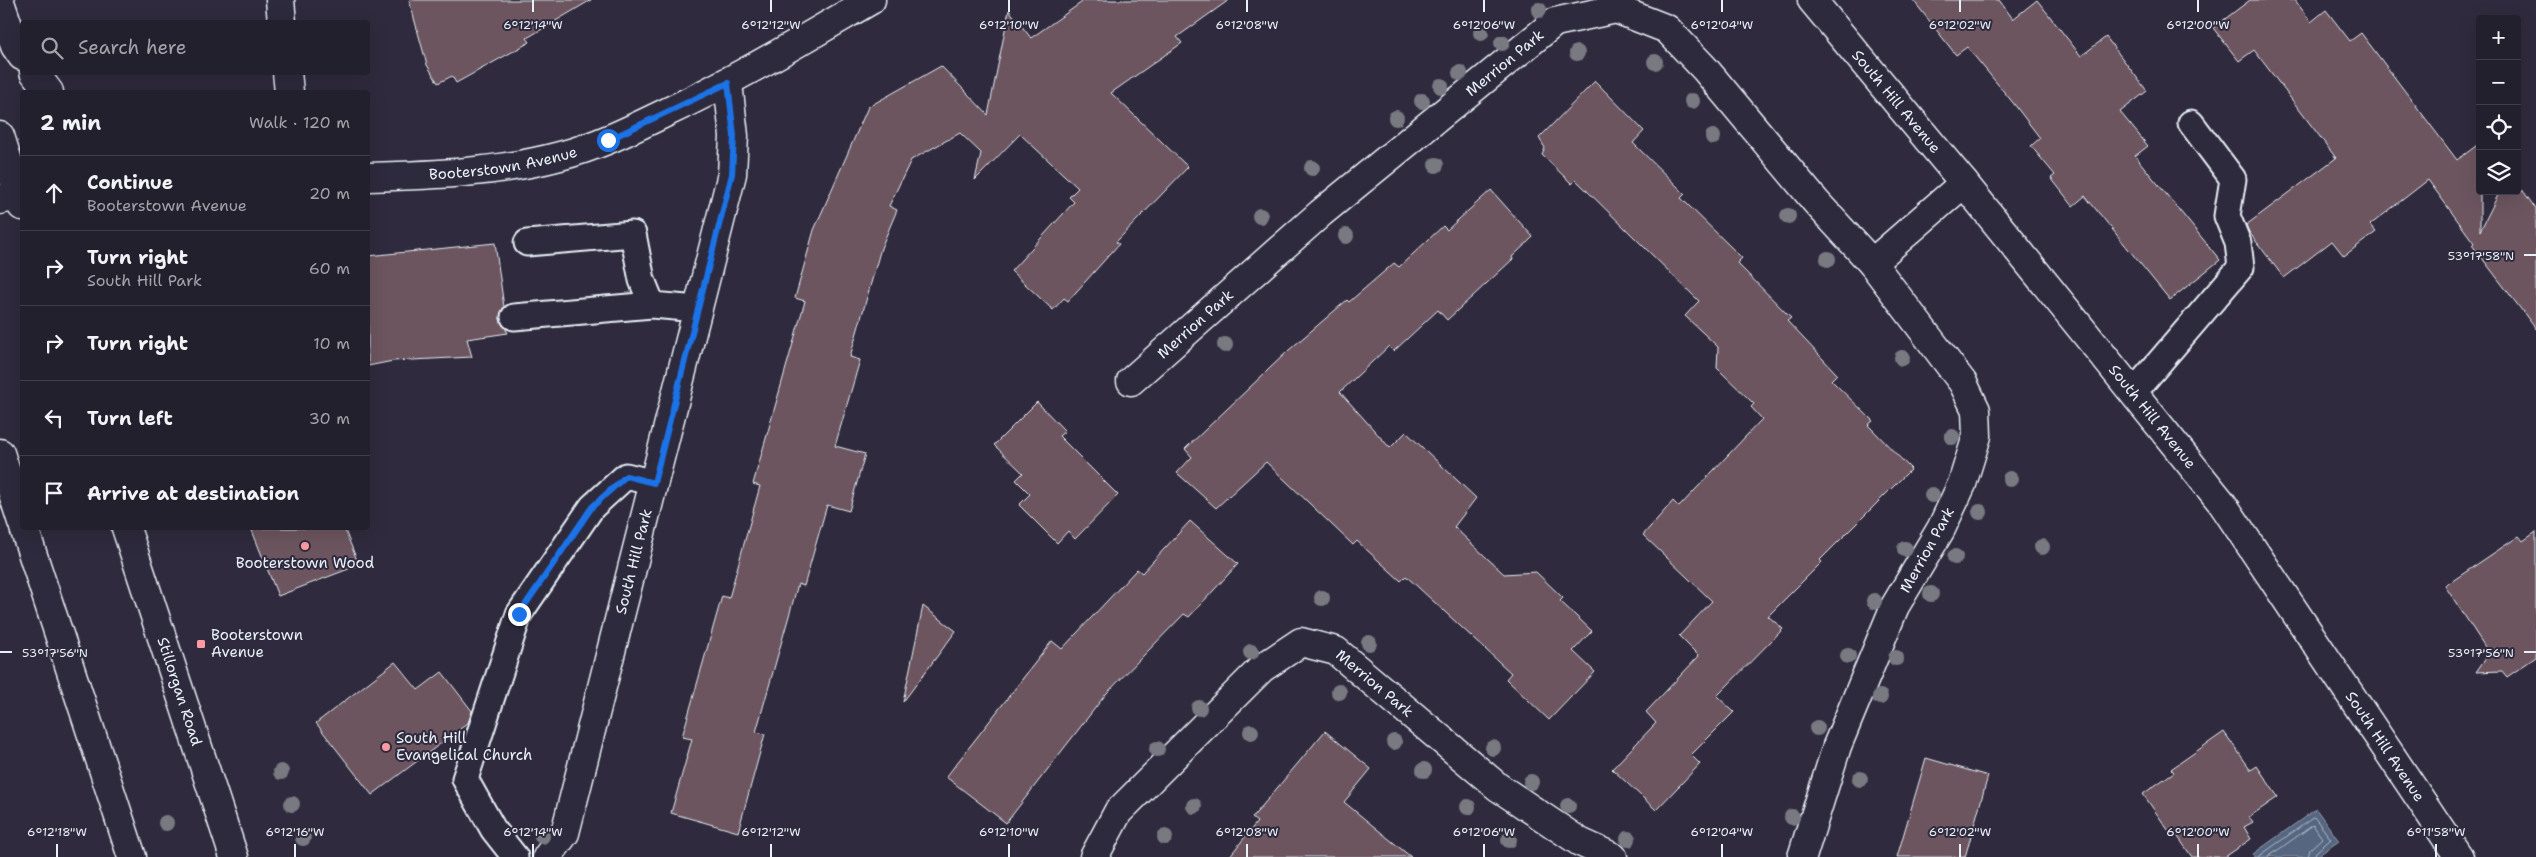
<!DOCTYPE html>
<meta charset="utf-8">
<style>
body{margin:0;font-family:"Shantell Sans",sans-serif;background:#2b2836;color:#f1f3f6}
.controls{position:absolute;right:15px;top:15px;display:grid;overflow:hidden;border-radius:5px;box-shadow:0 5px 20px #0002}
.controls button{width:45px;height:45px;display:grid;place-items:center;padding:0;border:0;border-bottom:1px solid #403e4a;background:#23202e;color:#f1f3f6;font:25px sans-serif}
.stop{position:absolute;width:15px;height:15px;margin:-11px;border:4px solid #1a73e8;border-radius:50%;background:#fff}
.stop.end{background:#1a73e8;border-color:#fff;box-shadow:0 1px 5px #0008}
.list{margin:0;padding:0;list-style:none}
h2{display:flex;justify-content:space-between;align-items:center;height:65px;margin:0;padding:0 20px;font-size:21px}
h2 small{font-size:16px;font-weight:400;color:#a3a3aa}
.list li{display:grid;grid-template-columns:32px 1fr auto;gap:15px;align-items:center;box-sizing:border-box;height:75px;padding:0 20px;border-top:1px solid #403e4a}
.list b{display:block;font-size:19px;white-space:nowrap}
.list p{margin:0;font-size:16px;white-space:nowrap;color:#a3a3aa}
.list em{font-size:16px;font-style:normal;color:#a3a3aa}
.icon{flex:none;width:28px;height:28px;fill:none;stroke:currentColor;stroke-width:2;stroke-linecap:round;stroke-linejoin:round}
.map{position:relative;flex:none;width:2536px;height:857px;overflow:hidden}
.search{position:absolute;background:#23202e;box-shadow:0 5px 20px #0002;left:20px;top:20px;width:350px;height:55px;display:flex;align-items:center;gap:12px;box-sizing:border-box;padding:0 18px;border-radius:5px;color:#a3a3aa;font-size:19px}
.panel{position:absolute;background:#23202e;box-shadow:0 5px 20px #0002;left:20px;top:90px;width:350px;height:440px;border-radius:5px}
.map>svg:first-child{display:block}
</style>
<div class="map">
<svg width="2536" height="857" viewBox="0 0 2536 857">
<rect width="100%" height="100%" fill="#2f2a3d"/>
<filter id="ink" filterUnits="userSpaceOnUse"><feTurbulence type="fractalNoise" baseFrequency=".02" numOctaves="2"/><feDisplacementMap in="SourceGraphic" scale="10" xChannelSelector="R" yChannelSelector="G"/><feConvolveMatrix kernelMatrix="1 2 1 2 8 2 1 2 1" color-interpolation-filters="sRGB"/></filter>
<g filter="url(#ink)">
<path fill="#566680" stroke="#909eb0" d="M2316,809L2339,841L2316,857H2255L2253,854Z"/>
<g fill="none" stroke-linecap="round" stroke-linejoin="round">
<path stroke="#aeb9c8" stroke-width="1" d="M2258,857L2314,817L2331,839L2316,852L2314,857
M2268,857L2313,825L2322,838L2310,849L2308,857"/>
</g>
<path fill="#6c545e" stroke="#e8f1f8" d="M409,0H591L527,38L530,42L456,83L452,76L438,83L427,65Z
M1085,0H1229L1177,37L1182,43L1111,93L1188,167L1116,242L1119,244L1068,301L1064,298L1053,310L1011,271L1074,202L1069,197L1078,188L1020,134L975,180L981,153L960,133L911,160L889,206L897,210L881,248L850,357L860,360L835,446L865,454L849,511L827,505L804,586L798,584L756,732L765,734L738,832L671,813L692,739L682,737L722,596L729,598L760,486L753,484L805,301L795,298L814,230L868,107L941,66L988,115L1009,10L1031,38Z
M1913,0H1999L2013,19L2037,0L2081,56L2106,37L2147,91L2120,112L2148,146L2135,156L2220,260L2170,300L2085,196L2073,206L2051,178L2055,175L2031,146L2040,138L2014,104L1967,47L1956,55Z
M2250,0H2295L2311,22L2326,10L2350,41L2361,33L2457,160L2480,143V231L2500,191H2523L2536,209V329L2472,245L2474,243L2428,180L2370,225L2376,232L2344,256L2332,241L2284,278L2249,232L2246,225L2336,158L2254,50L2239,61L2213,28Z
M1595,81L1644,131L1633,143L1685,194L1681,198L1742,258L1737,263L1791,318L1787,321L1837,374L1831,380L1873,421L1868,425L1911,469L1820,560L1822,562L1768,616L1783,629L1717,696L1734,712L1691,755L1700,764L1656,810L1612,769L1656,723L1646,712L1699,656L1679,636L1712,601L1643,535L1673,501L1679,507L1762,419L1751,407L1754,404L1717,368L1718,347L1685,316L1699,301L1576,180L1572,184L1542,155L1545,148L1539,138Z
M1491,190L1533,237L1512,257L1513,259L1447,320L1438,310L1394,351L1389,346L1340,392L1390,448L1406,432L1476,498L1454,527L1504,574L1536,572L1563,598L1560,601L1592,631L1573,651L1595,672L1549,720L1506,679L1511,673L1406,576L1401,581L1357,541L1353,545L1266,462L1216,508L1177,473L1192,457L1185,449L1289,350L1347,300L1349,302L1394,263L1399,267L1443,226L1447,230Z
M495,243L504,307L500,319L508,333L467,339L472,357L393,361L368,366V256Z
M1037,402L1065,431L1059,436L1118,495L1075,539L1068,531L1057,543L1019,505L1030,494L1016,480L1023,473L994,445Z
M1190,521L1238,564L1189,617L1184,614L1106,694L1006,823L946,777L1052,641L1062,649L1137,569L1142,573Z
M251,528H344L359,565L278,596Z
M2536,532V657L2507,677L2502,671L2476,672L2489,653L2445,586L2519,536L2523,541Z
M923,606L956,631L903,702Z
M395,662L418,690L442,672L472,711L468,723L372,795L316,723Z
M1325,731L1371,769L1344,802L1411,857H1229L1257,822L1252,818Z
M2224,732L2251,770L2257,766L2278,797L2249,817L2253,822L2244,827L2251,839L2225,857H2192L2176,834L2173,837L2143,794L2174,772L2171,769Z
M1926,758L1988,776L1965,857H1897Z"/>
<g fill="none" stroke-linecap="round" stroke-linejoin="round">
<g stroke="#e8f1f8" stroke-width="29">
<path id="service" d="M527,243L633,234L642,280L652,305
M514,317L652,305L698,309
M2133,393L2241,267L2238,243L2227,216L2233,179L2191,123
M515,857L493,829L465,779L519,614L592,507L626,476L654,483"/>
</g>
<g stroke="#e8f1f8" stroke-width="31">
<g id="minor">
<path d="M280,0L282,22"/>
<path id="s1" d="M1812,0L1964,183L2222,503L2459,857"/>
<path d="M287,72L289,92"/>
<path d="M1872,263L1964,183"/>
<path id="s2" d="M1131,381L1321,213L1555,22L1616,9L1667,29L1705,69L1816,202L1872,263L1963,383L1976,410L1977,436L1962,484L1941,529L1895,606L1837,746L1802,857"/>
<path id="s3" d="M547,857L565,833L732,174L734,136L728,83"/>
<path id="s4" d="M1094,857L1118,812L1262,668L1301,642L1336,651L1498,787L1580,842L1613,857"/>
</g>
</g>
<g stroke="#e8f1f8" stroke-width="31">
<g id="tertiary">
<path id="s5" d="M368,177C432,175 497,173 560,156C595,147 628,131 661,115C734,81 802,40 871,0"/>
<path d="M0,200L22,195"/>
</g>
</g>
<g stroke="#e8f1f8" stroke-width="31">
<g id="secondary">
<path d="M0,2L15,46L22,56"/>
<path d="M34,72L49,92"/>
<path d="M0,136L22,206"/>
<path d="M0,453L22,522"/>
<path d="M24,528L132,857"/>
<path id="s6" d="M126,528L234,857"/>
</g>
</g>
<use href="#service" stroke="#2f2a3d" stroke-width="25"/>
<use href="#minor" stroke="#2f2a3d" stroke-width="28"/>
<use href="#tertiary" stroke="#2f2a3d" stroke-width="28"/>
<use href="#secondary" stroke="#2f2a3d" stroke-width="28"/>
</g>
<g fill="#787981">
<circle cx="1539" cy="10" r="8"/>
<circle cx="1481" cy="33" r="8"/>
<circle cx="1502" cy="43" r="8"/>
<circle cx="1577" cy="53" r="8"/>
<circle cx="1655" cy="62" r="8"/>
<circle cx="1460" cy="73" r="8"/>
<circle cx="1441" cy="86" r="8"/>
<circle cx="1422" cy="101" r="8"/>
<circle cx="1692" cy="101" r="8"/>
<circle cx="1396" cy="118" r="8"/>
<circle cx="1713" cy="137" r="8"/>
<circle cx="1436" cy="165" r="8"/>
<circle cx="1312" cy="168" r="8"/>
<circle cx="1260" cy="216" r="8"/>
<circle cx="1788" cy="216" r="8"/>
<circle cx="1346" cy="236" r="8"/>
<circle cx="1828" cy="259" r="8"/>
<circle cx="1225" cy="345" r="8"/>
<circle cx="1902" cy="358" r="8"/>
<circle cx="1952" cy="437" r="8"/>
<circle cx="2010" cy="479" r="8"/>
<circle cx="1932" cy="495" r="8"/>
<circle cx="1980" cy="512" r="8"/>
<circle cx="2042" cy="547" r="8"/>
<circle cx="1905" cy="549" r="8"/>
<circle cx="1955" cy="557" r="8"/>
<circle cx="1931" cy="594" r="8"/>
<circle cx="1322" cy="598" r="8"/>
<circle cx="1874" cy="601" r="8"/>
<circle cx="1369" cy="643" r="8"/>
<circle cx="1251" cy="652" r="8"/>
<circle cx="1848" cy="656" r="8"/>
<circle cx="1896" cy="658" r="8"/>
<circle cx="1339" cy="692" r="8"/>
<circle cx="1880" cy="697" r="8"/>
<circle cx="1199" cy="708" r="8"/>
<circle cx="1817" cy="728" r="8"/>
<circle cx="1251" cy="732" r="8"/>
<circle cx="1394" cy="742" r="8"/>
<circle cx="1493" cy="748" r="8"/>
<circle cx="1157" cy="749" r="8"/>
<circle cx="1424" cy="770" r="8"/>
<circle cx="281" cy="772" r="8"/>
<circle cx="1860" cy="779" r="8"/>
<circle cx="1531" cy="782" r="8"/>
<circle cx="292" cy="804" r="8"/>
<circle cx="1194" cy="806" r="8"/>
<circle cx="1568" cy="806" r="8"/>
<circle cx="1468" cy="807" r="8"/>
<circle cx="1792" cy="817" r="8"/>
<circle cx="166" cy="823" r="8"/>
<circle cx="542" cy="836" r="8"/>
<circle cx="1165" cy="837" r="8"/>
<circle cx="303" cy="838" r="8"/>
<circle cx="1628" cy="839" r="8"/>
<circle cx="1509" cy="840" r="8"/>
</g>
</g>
<g fill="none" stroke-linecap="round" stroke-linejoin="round" filter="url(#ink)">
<path stroke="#1a73e8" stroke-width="6" d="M519,614L592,507L626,476L654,483L732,174L734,136L728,83L608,140"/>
</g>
<path fill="none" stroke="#e8f1f8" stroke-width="2" d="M533,0V12M771,0V12M1009,0V12M1247,0V12M1484,0V12M1722,0V12M1960,0V12M2198,0V12M2524,255H2536M0,652H12M2524,652H2536M57,844V857M295,844V857M533,844V857M771,844V857M1009,844V857M1247,844V857M1484,844V857M1722,844V857M1960,844V857M2198,844V857M2436,844V857"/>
<g fill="#ff9aa2" stroke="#2f2a3d" stroke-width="2">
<circle cx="305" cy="546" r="5"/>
<rect x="196" y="639" width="10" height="10" rx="2.5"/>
<circle cx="386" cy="747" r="5"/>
</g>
<g text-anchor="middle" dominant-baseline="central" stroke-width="4" stroke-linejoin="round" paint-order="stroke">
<g font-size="15" fill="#e8f1f8" stroke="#2f2a3d">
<text stroke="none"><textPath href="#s2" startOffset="491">Merrion Park</textPath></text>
<text stroke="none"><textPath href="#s1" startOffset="132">South Hill Avenue</textPath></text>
<text stroke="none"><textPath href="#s5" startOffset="136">Booterstown Avenue</textPath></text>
<text stroke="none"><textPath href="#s2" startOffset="86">Merrion Park</textPath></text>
<text stroke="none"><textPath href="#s1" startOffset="538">South Hill Avenue</textPath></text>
<text transform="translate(1927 550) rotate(-61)">Merrion Park</text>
<text stroke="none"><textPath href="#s3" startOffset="310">South Hill Park</textPath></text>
<text stroke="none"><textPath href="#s4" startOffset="388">Merrion Park</textPath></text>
<text stroke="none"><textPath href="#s6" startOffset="172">Stillorgan Road</textPath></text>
<text stroke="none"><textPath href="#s1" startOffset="942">South Hill Avenue</textPath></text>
</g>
<g font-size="15" fill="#e8f1f8" stroke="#2f2a3d" text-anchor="start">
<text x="305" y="563" text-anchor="middle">Booterstown Wood</text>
<text x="211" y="635">Booterstown<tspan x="211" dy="17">Avenue</tspan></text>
<text x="396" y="738">South Hill<tspan x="396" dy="17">Evangelical Church</tspan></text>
</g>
</g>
<g font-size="12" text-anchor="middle" fill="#e8f1f8" stroke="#2f2a3d" stroke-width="4" stroke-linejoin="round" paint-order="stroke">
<text x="533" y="29">6°12'14"W</text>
<text x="771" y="29">6°12'12"W</text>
<text x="1009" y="29">6°12'10"W</text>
<text x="1247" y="29">6°12'08"W</text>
<text x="1484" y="29">6°12'06"W</text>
<text x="1722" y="29">6°12'04"W</text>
<text x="1960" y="29">6°12'02"W</text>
<text x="2198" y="29">6°12'00"W</text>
<text x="2481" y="260">53°17'58"N</text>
<text x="55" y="657">53°17'56"N</text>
<text x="2481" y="657">53°17'56"N</text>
<text x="57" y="836">6°12'18"W</text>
<text x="295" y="836">6°12'16"W</text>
<text x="533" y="836">6°12'14"W</text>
<text x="771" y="836">6°12'12"W</text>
<text x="1009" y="836">6°12'10"W</text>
<text x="1247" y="836">6°12'08"W</text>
<text x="1484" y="836">6°12'06"W</text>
<text x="1722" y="836">6°12'04"W</text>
<text x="1960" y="836">6°12'02"W</text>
<text x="2198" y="836">6°12'00"W</text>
<text x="2436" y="836">6°11'58"W</text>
</g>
</svg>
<div class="controls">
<button>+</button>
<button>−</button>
<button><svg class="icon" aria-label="locate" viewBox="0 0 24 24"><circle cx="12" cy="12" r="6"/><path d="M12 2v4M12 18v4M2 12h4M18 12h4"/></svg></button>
<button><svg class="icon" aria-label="layers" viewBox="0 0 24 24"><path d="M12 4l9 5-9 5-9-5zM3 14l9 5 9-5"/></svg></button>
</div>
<div class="stop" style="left:608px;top:140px"></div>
<div class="stop end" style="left:519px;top:614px"></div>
<div class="search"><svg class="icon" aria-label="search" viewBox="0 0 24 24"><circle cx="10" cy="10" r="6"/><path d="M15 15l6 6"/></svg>Search here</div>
<section class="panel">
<h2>2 min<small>Walk · 120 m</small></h2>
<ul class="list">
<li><svg class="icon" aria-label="ahead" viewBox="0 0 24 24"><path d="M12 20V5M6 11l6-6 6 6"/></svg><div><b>Continue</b><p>Booterstown Avenue</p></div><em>20 m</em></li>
<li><svg class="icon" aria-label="right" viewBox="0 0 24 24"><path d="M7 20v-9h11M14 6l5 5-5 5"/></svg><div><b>Turn right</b><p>South Hill Park</p></div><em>60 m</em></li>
<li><svg class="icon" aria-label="right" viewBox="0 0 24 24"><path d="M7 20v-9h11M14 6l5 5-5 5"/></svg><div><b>Turn right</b></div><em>10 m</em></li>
<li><svg class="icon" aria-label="left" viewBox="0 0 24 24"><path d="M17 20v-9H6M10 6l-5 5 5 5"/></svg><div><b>Turn left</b></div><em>30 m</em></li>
<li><svg class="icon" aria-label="arrive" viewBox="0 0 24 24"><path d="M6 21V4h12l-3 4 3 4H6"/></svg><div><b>Arrive at destination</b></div></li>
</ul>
</section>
</div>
